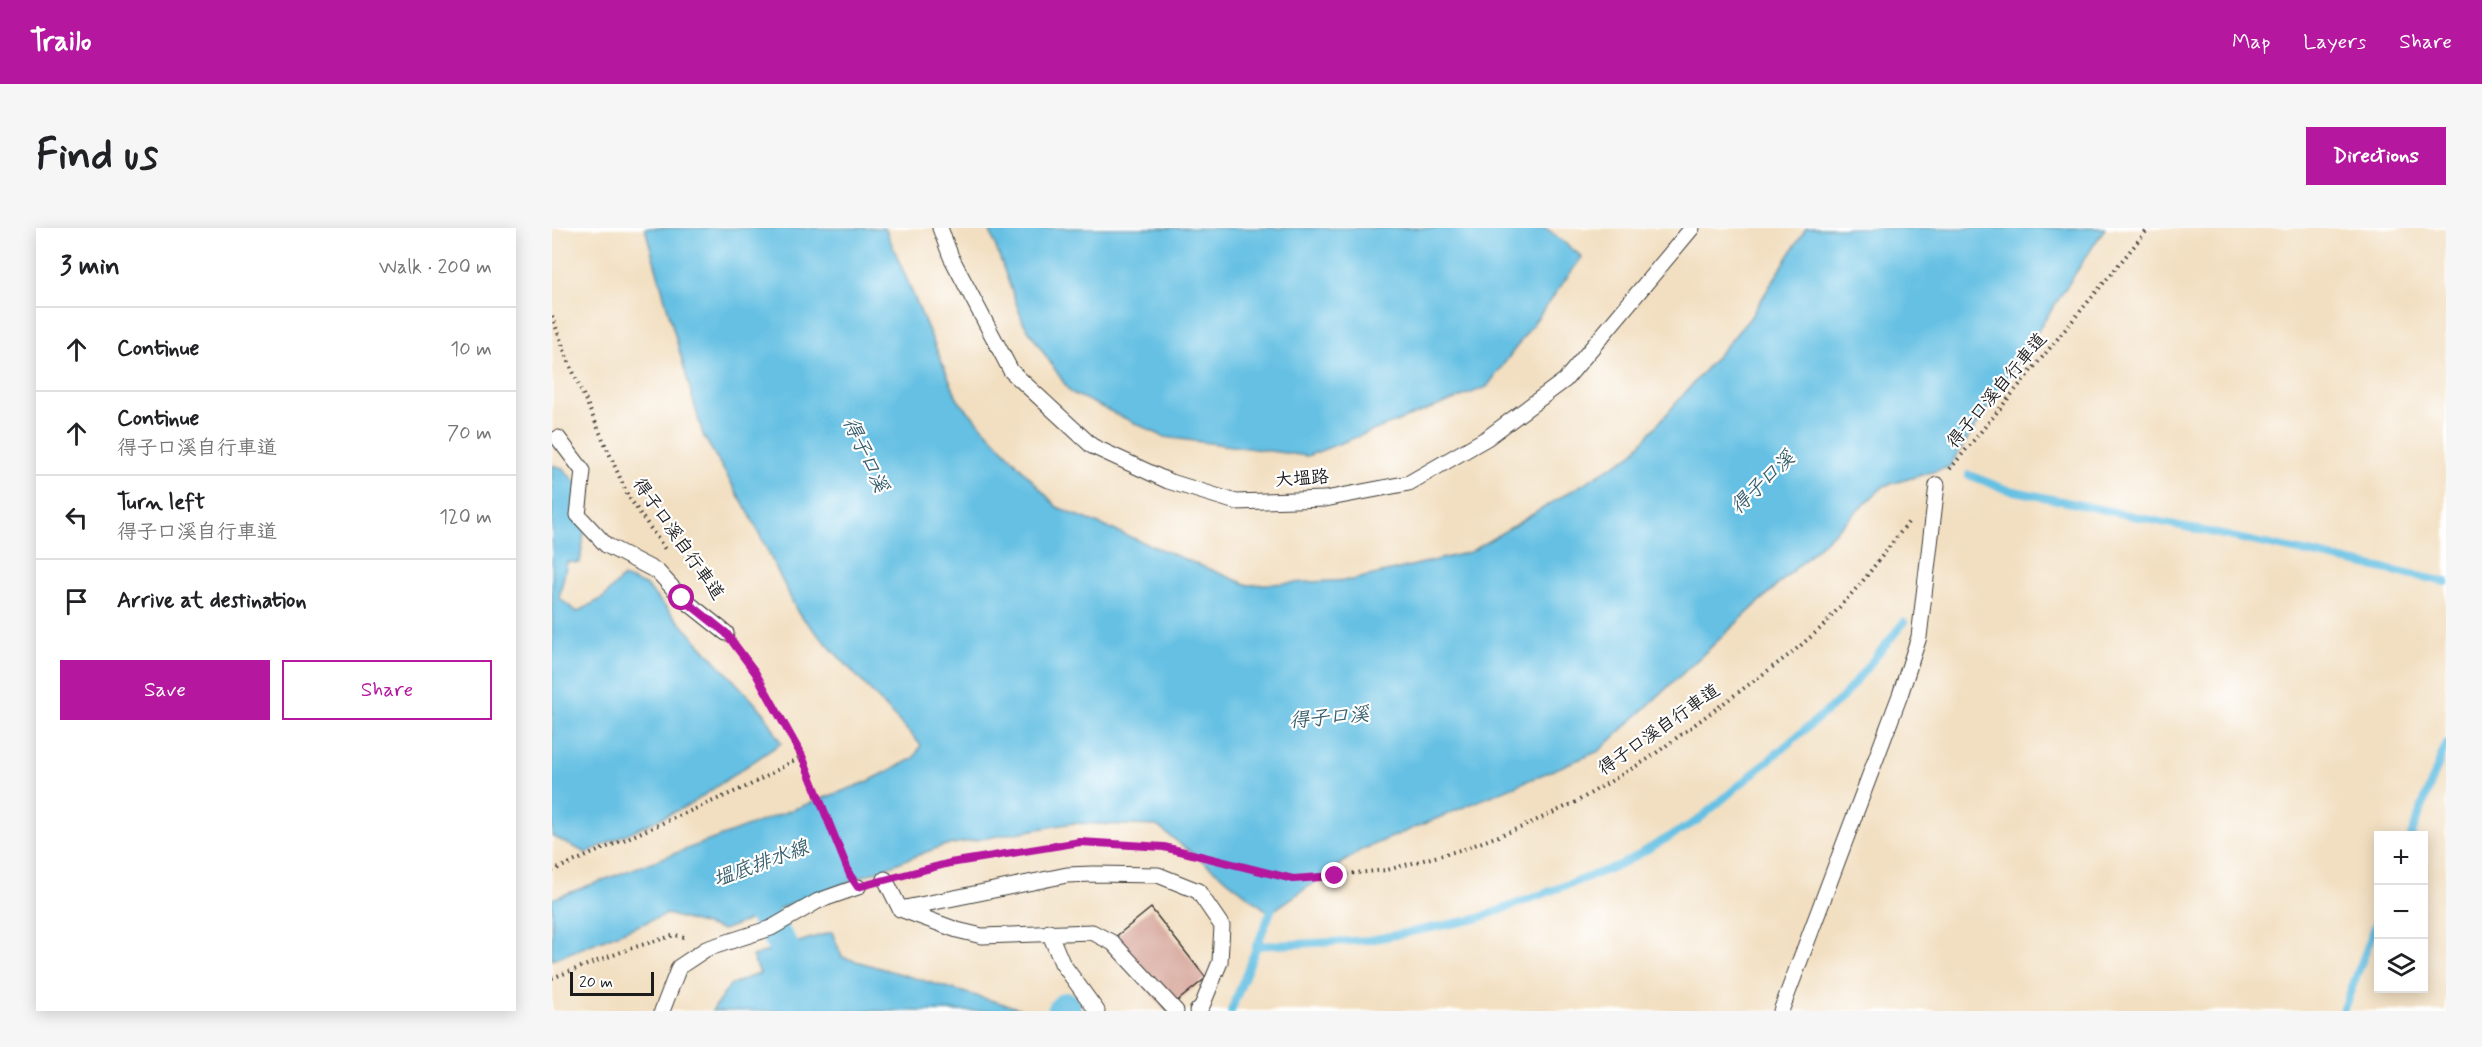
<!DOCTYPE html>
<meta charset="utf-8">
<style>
body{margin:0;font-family:Mynerve,"LXGW WenKai TC",sans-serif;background:#f6f6f6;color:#202124}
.controls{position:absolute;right:18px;bottom:18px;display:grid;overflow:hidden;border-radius:0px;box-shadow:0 3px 15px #0003}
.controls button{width:54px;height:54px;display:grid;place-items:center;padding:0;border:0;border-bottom:2px solid #e0e0e0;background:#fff;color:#202124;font:30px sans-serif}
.scale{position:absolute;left:18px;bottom:15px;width:84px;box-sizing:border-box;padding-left:6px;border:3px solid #1c1c1c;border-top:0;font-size:16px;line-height:21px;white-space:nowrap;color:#1c1c1c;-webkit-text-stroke:4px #fff;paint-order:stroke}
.stop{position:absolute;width:18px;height:18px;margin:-14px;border:4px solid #b5179e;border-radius:50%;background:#fff}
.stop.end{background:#b5179e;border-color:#fff;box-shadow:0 2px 6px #0008}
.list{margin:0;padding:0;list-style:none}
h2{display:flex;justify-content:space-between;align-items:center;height:78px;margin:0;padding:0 24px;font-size:26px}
h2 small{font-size:20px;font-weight:400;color:#757577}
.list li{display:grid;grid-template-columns:39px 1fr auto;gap:18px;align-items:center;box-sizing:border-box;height:84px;padding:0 24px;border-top:2px solid #e0e0e0}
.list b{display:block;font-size:22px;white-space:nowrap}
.list p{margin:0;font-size:20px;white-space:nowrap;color:#757577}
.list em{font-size:20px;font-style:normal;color:#757577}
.actions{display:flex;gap:12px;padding:18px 24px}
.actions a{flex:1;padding:14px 0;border:2px solid #b5179e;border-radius:0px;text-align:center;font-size:21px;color:#b5179e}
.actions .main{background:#b5179e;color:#fff}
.icon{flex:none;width:33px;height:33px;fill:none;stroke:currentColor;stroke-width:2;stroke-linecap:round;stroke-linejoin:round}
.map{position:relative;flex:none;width:1894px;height:783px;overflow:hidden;border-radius:0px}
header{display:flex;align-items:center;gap:36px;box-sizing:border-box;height:84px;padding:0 30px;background:#b5179e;color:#fff}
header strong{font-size:28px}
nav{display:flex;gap:33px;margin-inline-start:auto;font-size:21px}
.intro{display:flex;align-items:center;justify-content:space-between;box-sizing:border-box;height:144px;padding:0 36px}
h1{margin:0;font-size:42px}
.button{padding:15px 27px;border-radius:0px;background:#b5179e;color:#fff;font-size:21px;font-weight:700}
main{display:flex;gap:36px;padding:0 36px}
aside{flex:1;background:#fff;border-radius:0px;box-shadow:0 3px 15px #0003}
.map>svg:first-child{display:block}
</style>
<header>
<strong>Trailo</strong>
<nav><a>Map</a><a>Layers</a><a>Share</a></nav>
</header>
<div class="intro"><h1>Find us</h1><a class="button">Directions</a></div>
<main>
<aside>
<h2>3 min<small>Walk · 200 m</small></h2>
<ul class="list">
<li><svg class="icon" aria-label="ahead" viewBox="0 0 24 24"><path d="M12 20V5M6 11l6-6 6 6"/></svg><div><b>Continue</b></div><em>10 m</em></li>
<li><svg class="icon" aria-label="ahead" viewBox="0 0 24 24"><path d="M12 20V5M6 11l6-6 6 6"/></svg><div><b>Continue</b><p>得子口溪自行車道</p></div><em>70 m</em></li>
<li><svg class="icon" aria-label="left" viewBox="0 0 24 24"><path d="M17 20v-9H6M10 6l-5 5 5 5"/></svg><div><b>Turn left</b><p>得子口溪自行車道</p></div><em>120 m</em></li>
<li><svg class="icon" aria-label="arrive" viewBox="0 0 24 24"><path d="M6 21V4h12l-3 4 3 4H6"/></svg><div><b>Arrive at destination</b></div></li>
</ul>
<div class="actions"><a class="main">Save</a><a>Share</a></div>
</aside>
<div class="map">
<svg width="1894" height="783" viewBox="0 0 1894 783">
<rect width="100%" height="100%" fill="#fff"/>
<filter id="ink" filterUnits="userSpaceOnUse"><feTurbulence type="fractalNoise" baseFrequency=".0167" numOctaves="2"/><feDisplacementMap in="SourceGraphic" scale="12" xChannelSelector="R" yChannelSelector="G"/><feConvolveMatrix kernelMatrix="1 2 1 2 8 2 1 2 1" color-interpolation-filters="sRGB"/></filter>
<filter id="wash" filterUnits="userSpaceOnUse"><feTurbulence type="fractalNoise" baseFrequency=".008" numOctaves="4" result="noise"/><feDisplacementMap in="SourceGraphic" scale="24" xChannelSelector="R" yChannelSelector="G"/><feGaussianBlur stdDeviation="1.35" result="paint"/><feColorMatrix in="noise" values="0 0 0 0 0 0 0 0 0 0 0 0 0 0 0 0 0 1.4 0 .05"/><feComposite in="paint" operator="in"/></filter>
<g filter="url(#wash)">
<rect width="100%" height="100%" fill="#f2dfc1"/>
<path fill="#65c0e3" stroke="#406e80" stroke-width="1.5" d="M93,0H333L406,172L505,279L696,357L800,352L918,324L1079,227L1198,90L1254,0H1553L1397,239L1332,258L1047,523L809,622L718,685L605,598L520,595L390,618L171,702L115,686L0,732V671L315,554L362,530L369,517L246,385L198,287L151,207Z
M437,0H994L1030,29L935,159L755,228L612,209L518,164L471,94Z
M0,237L10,240L37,268L28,335L15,334L7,370L25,384L51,370L71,349L93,357L213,486L229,515L137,577L34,625L0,608Z
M280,704L290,729L476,783H160L178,757L208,745L200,728Z"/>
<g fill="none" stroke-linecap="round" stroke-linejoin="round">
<path stroke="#65c0e3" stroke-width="8" d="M1417,247L1453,261L1894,354
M1859,608L1894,516
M704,718L818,712L924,691L1068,637L1145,593L1290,470L1352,394
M679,783L722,675
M1791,783L1826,691"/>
<path stroke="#65c0e3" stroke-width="30" d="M191,653L271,783
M510,783L514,779"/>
</g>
<g id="blocks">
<path fill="#d39e91" d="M599,680L654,750L613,783L557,714Z"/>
</g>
</g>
<g filter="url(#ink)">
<use href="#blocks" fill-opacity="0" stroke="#3c3935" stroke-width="1.5"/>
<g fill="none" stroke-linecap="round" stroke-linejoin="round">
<g stroke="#3c3935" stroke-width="17">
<path id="lane" d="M388,0L399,29L459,143L540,218L616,253L684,274L773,271L857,255L935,210L1013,152L1140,0
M6,210L31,243L26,287L54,317L106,344L130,370L174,405
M333,651L348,681L515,647L541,646L606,647L646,663L670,698L668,734L650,778L645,783
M348,681L405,702L430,708L540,704L561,715L624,783
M497,704L510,735L545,783
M110,783L127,739L154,721L219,700L266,673L306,659
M1229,783L1348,467L1367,409L1385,257"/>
</g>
<path stroke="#3c3935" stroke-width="4" stroke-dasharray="1.5 4.5" stroke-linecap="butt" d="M0,88L15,130L76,268L115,324
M1398,241L1597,0
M187,422C235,489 265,564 295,640
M0,643L198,557L250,528
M352,646L398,635L528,614L612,619L741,651L835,642L912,621L970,599L1024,574L1096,531L1241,424L1269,400L1310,354L1358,292
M0,750L80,720L123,707L132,709"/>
<use href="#lane" stroke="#fff" stroke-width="15"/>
</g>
</g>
<g fill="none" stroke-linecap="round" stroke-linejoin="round" filter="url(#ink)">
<path stroke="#b5179e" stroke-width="8" d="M130,370L174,405L203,444L250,528L298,647L306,659L398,635L528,614L612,619L741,651L783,648"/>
</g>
<g text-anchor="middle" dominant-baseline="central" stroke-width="4.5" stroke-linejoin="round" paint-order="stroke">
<g font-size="18" fill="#1c1c1c" stroke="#fff">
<text transform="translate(1445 163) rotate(-50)">得子口溪自行車道</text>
<text transform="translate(750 251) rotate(-4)">大塭路</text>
<text transform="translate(126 311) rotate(55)">得子口溪自行車道</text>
<text transform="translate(1107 502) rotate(-35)">得子口溪自行車道</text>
</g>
<g font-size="20" font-style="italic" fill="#395e6c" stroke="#fff">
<text transform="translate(313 227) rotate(65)">得子口溪</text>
<text transform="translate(1211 255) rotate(-44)">得子口溪</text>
<text transform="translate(777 490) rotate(-5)">得子口溪</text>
<text transform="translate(209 636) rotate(-20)">塭底排水線</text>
</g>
</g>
</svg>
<div class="controls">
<button>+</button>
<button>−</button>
<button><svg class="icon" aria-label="layers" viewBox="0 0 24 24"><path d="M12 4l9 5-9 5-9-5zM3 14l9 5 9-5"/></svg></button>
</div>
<div class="scale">20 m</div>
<div class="stop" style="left:130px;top:370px"></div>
<div class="stop end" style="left:783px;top:648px"></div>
</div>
</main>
